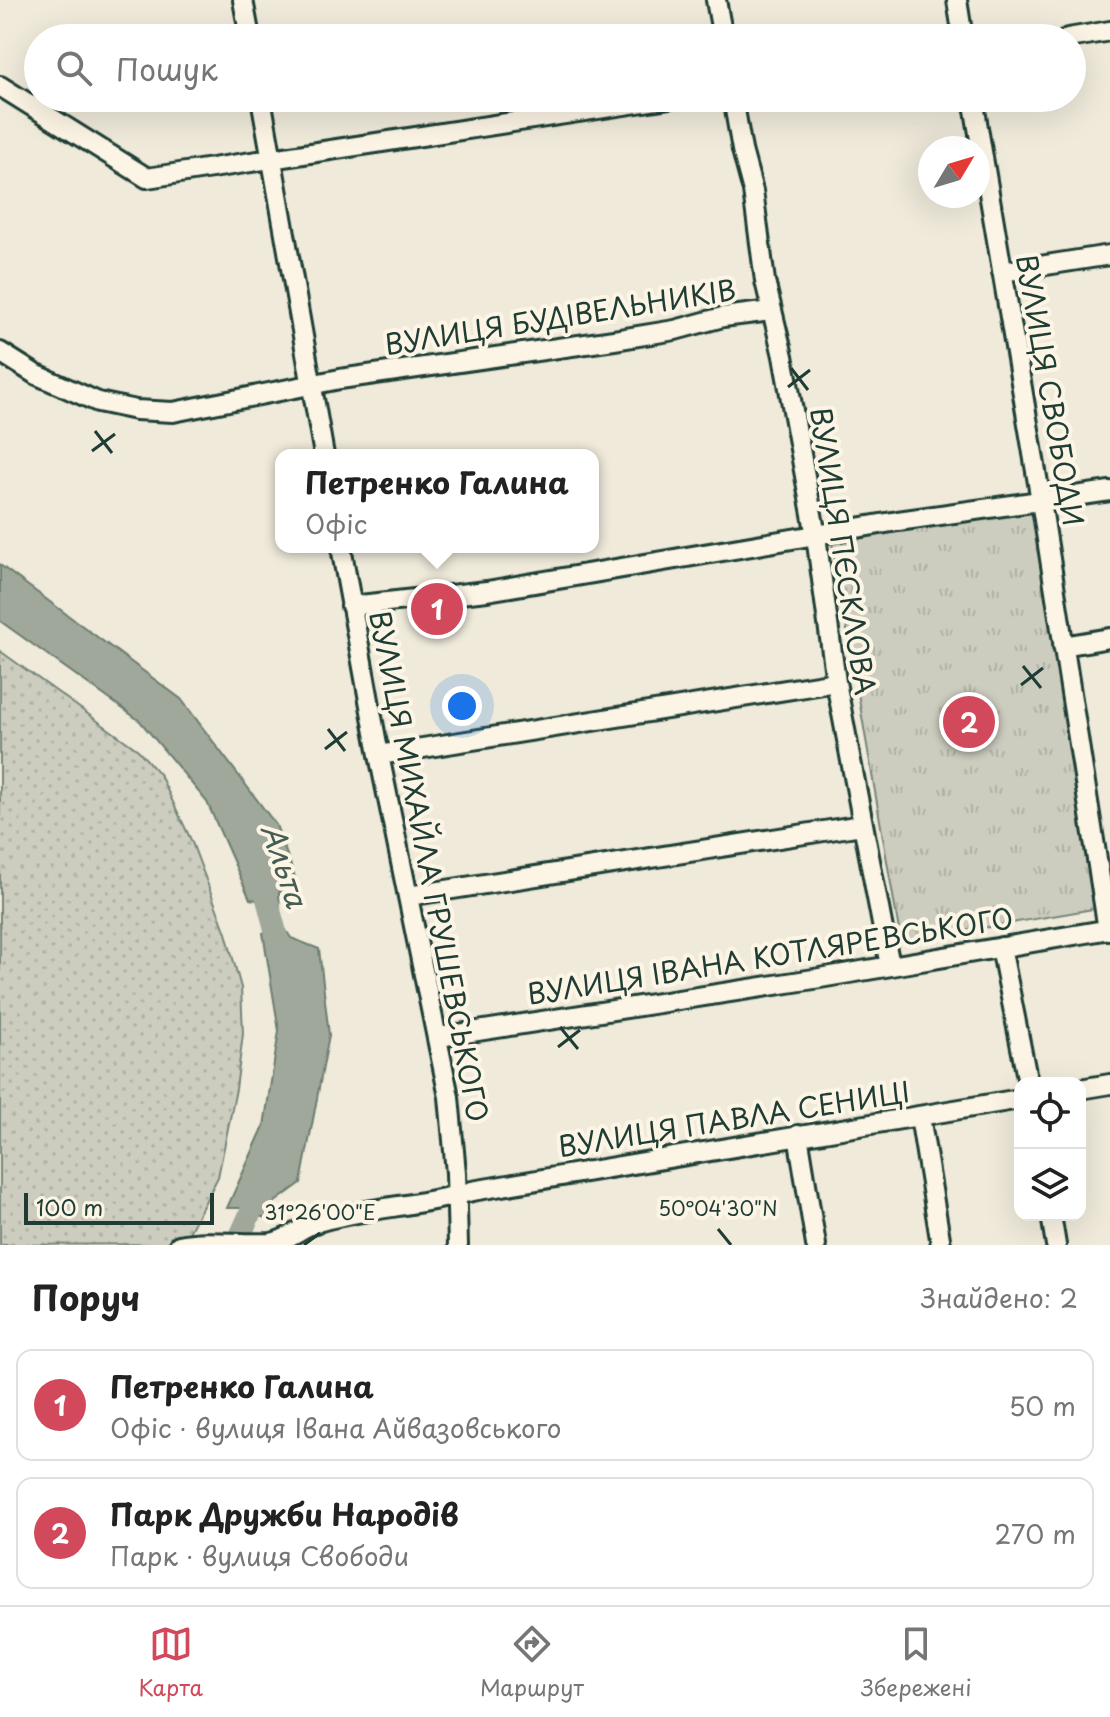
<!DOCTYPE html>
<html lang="uk">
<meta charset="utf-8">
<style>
body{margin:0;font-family:"Playpen Sans",sans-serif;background:#f2f2f2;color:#222}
.controls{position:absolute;right:24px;bottom:24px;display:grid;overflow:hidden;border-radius:16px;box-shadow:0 8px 32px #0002}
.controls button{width:72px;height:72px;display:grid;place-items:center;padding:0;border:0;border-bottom:2px solid #e0e0e0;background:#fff;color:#222;font:40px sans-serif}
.compass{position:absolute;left:918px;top:136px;width:72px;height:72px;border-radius:50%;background:#fff;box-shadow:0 8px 32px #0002;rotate:52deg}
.scale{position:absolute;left:24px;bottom:20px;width:190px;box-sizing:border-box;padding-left:8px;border:4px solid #1f3d34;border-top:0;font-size:22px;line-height:28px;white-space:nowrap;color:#1f3d34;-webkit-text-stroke:6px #fcf5e5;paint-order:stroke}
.you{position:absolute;left:462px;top:706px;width:28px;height:28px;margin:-20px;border:6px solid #fff;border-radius:50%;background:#1a73e8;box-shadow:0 0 0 12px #1a73e833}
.badge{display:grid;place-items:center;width:52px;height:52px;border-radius:50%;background:#d1495b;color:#fff;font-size:26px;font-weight:700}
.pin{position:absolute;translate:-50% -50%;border:4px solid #fff;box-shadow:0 2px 8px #0006}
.popup{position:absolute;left:275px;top:449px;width:324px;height:104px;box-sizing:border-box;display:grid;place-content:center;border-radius:16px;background:#fff;filter:drop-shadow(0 2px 6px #0005);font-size:26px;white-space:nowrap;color:#767676}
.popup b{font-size:30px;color:#222}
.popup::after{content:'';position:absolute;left:50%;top:100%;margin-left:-16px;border:16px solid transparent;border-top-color:#fff}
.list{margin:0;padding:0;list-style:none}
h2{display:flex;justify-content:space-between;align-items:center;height:104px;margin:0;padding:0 32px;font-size:34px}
h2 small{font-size:26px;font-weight:400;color:#767676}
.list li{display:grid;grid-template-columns:52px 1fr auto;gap:24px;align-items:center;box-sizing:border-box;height:112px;margin:0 16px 16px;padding:0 16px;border:2px solid #e0e0e0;border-radius:16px}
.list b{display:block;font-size:30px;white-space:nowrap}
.list p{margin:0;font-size:26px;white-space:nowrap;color:#767676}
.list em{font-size:26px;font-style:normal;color:#767676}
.icon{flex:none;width:44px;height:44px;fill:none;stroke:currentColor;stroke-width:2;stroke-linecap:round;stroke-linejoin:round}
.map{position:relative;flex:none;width:1110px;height:1245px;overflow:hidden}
.search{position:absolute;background:#fff;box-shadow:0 8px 32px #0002;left:24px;right:24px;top:24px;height:88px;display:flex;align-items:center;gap:20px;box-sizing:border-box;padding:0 28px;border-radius:44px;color:#767676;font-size:30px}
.sheet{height:360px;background:#fff}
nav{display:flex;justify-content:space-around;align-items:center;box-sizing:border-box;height:112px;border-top:2px solid #e0e0e0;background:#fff;font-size:22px;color:#767676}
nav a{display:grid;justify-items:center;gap:4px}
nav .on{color:#d1495b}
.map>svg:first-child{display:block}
</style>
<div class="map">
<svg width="1110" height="1245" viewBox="0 0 1110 1245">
<defs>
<pattern id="park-tufts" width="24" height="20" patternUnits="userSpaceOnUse" patternTransform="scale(2)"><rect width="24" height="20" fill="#cccdbf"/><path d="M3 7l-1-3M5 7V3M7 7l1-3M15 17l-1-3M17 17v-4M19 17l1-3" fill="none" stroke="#afb1a5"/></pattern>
<pattern id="garden-dots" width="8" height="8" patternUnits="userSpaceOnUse" patternTransform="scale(2)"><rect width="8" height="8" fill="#cccdbf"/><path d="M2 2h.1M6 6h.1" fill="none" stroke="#afb1a5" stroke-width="1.8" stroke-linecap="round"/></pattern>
</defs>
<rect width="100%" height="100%" fill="#efeada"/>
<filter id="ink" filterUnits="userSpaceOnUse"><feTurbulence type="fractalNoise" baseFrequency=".0125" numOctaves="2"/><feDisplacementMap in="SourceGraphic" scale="16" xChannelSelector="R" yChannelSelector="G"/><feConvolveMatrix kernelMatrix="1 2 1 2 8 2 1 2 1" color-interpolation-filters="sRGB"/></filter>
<g filter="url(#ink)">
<path fill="url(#park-tufts)" stroke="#76857a" stroke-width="2" d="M1038,505L1105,907L901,942L831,537Z"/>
<path fill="url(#garden-dots)" stroke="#76857a" stroke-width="2" d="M0,651L138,750L160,775L191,840L226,933L241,988L243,1034L236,1089L218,1177L183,1244L0,1245Z"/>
<path fill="#9fa89a" stroke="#6c7d71" stroke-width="2" d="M0,565L181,699L276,825L295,877L279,893L280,910L265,915L257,900L250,899L207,802L140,721L0,621Z
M284,927L291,938L319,949L329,1035L301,1183L275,1202L272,1219L257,1216V1208H227L264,1126L279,1031L263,933Z"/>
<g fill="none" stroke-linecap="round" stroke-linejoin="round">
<path stroke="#9fa89a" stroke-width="22" d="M263,884L283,959
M236,1245L250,1214L258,1182"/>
<g stroke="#1f3d34" stroke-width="24">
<path id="minor" d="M243,0L250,38
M716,0L723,38
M957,0L963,38
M1068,38L1110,31
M0,86L147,178L670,98
M261,98L324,455
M733,98L742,150L753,191L765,281L783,356L816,536L836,682L890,966
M973,98L1041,501L1108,930
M1002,272L1110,255
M0,352L35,374L98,402L136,410L173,412L340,379L614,340L675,330L723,317L771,311
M341,547L379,755L449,1097L456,1173L458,1245
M351,606L487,591L898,521L1110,491
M1063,646L1110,638
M379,755L836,682
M408,896L862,825
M1001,947L1028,1083
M439,1037L814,979L1110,929
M1080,1089L1110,1084
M920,1116L941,1245
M798,1135L816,1245
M1051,1215L1056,1245
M179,1245C209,1239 240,1245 271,1243C290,1240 303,1225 321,1221C370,1207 422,1206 472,1191L1020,1099"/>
</g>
<use href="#minor" stroke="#fcf5e5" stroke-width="18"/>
</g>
</g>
<path fill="none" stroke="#1f3d34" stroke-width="3" d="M791,368L808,390M788,387L810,370M95,431L112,453M92,451L115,434M1023,666L1041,688M1021,685L1043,668M328,729L345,751M325,749L347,732M560,1027L578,1049M558,1047L580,1030M718,1229L731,1245M304,1245L320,1233"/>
<g text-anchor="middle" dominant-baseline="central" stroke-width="8" stroke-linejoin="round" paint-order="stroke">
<g font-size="28" fill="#1f3d34" stroke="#fcf5e5">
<text transform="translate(560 316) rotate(-9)">ВУЛИЦЯ БУДІВЕЛЬНИКІВ</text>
<text transform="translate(1051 390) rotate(80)">ВУЛИЦЯ СВОБОДИ</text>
<text transform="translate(844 551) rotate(81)">ВУЛИЦЯ ПЄСКЛОВА</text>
<text transform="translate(430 866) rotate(79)">ВУЛИЦЯ МИХАЙЛА ГРУШЕВСЬКОГО</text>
<text transform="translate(770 955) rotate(-9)">ВУЛИЦЯ ІВАНА КОТЛЯРЕВСЬКОГО</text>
<text transform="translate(734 1118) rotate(-9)">ВУЛИЦЯ ПАВЛА СЕНИЦІ</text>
</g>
<g font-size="30" font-style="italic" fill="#455d53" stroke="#fcf5e5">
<text transform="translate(286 865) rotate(72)">Альта</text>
</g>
</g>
<g font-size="20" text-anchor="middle" fill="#1f3d34" stroke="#fcf5e5" stroke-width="8" stroke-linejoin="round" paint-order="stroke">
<text x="718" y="1216">50°04'30"N</text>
<text x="320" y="1220">31°26'00"E</text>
</g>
</svg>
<div class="controls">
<button><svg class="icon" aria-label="locate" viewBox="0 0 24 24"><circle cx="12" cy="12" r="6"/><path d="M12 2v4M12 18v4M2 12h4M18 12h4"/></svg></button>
<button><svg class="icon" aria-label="layers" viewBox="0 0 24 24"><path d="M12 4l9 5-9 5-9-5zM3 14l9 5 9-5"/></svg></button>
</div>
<svg class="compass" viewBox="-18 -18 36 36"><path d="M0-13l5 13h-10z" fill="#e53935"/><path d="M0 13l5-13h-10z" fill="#767676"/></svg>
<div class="scale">100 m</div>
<div class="you"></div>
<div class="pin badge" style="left:437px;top:609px">1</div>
<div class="popup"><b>Петренко Галина</b>Офіс</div>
<div class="pin badge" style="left:969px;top:722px">2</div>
<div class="search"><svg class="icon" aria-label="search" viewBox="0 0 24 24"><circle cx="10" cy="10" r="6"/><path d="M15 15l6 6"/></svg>Пошук</div>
</div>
<section class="sheet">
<h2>Поруч<small>Знайдено: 2</small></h2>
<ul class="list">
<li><span class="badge">1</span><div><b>Петренко Галина</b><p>Офіс · вулиця Івана Айвазовського</p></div><em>50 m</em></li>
<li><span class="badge">2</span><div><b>Парк Дружби Народів</b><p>Парк · вулиця Свободи</p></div><em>270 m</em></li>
</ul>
</section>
<nav>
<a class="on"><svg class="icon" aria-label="map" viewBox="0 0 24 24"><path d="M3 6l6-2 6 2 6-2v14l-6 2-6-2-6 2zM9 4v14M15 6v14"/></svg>Карта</a>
<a><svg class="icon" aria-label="directions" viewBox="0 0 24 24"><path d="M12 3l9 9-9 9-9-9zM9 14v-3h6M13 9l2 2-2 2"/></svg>Маршрут</a>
<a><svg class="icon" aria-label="saved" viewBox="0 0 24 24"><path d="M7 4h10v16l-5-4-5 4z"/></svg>Збережені</a>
</nav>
